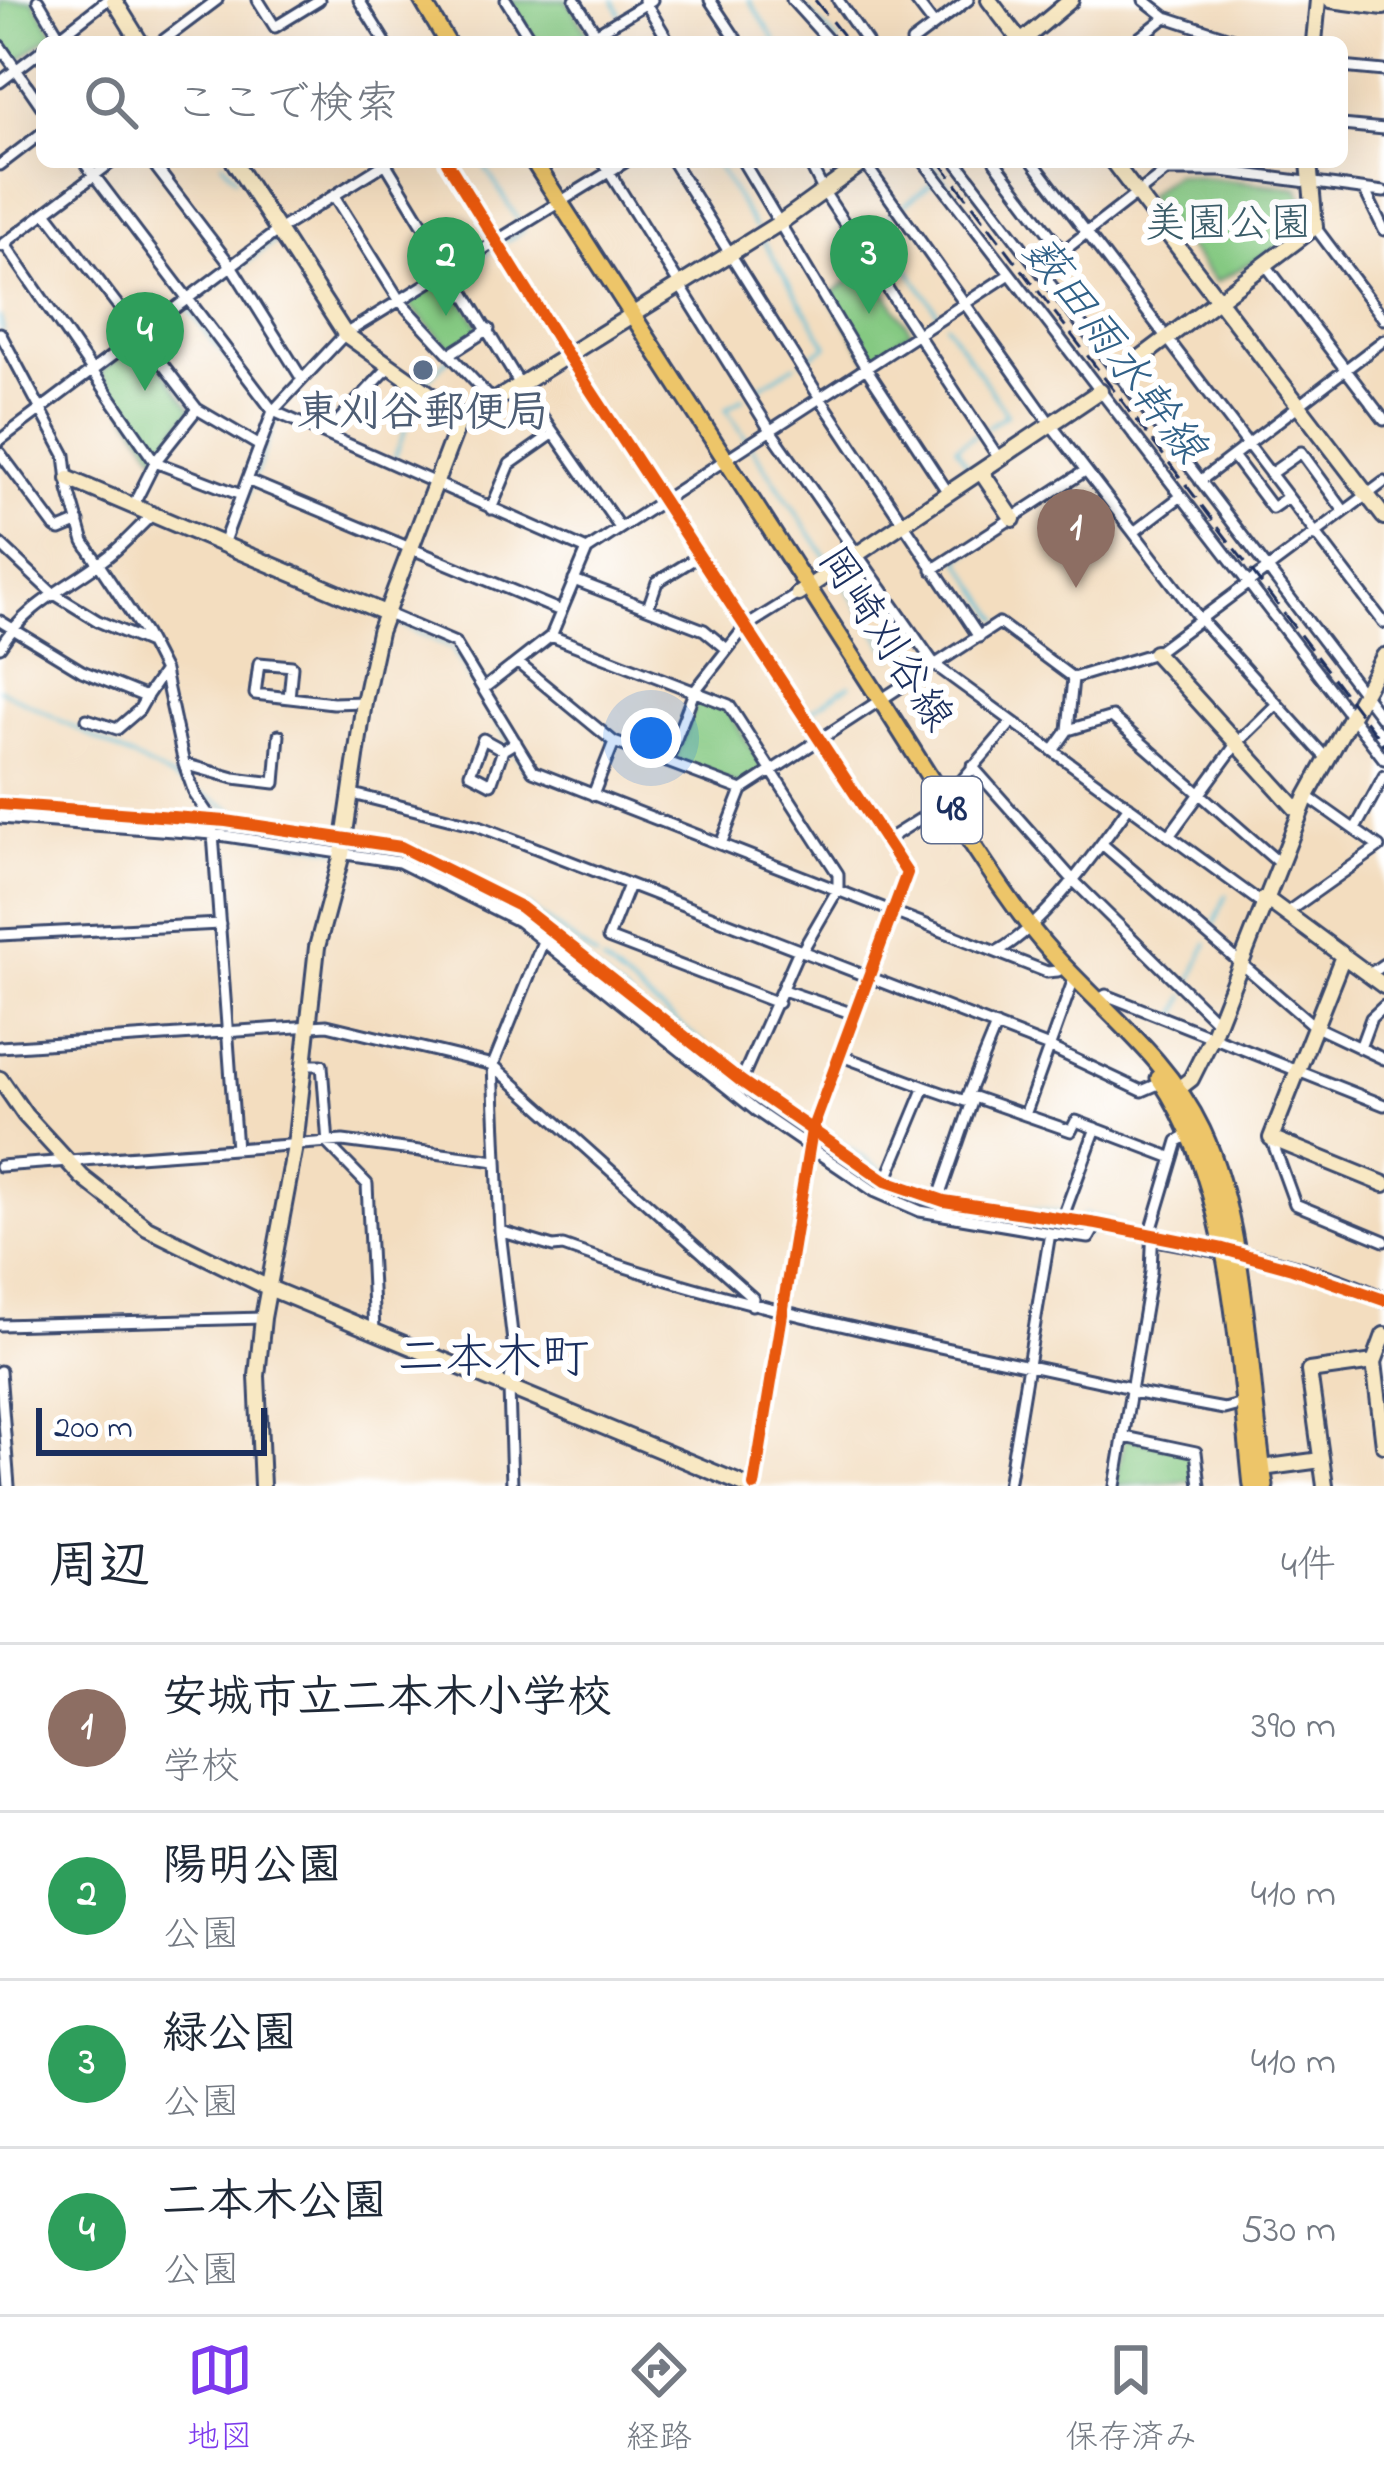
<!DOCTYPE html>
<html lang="ja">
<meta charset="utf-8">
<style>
body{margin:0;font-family:"Indie Flower","Klee One",sans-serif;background:#f2f2f3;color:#1f2937}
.scale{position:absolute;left:36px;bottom:30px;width:231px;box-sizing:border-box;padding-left:12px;border:6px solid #1b2f5e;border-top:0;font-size:33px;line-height:42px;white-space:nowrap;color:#1b2f5e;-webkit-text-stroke:9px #fff;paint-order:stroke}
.you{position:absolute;left:651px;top:738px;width:42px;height:42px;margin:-30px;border:9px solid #fff;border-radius:50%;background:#1a73e8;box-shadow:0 0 0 18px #1a73e833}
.badge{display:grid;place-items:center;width:78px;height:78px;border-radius:50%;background:#7c3aed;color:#fff;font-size:39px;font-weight:700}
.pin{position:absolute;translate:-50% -99px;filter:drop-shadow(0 3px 6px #0008)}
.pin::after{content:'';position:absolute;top:63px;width:42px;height:36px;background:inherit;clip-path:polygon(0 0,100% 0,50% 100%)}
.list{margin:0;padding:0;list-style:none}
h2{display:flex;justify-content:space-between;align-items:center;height:156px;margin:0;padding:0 48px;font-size:51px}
h2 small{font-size:39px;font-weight:400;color:#747a83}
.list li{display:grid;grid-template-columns:78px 1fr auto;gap:36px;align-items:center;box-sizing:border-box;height:168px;padding:0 48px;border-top:3px solid #e0e1e3}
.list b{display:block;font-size:45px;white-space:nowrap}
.list p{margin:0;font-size:39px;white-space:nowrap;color:#747a83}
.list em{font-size:39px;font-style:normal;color:#747a83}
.icon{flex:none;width:66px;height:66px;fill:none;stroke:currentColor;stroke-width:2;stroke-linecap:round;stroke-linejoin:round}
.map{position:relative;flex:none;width:1384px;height:1486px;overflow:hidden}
.search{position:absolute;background:#fff;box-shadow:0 12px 48px #0002;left:36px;right:36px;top:36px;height:132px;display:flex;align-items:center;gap:30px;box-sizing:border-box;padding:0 42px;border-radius:18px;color:#747a83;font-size:45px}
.sheet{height:828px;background:#fff}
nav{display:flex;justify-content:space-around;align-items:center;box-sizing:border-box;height:168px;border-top:3px solid #e0e1e3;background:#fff;font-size:33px;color:#747a83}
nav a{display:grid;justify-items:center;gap:6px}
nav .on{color:#7c3aed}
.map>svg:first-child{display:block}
</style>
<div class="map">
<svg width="1384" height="1486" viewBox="0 0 1384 1486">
<rect width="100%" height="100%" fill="#fff"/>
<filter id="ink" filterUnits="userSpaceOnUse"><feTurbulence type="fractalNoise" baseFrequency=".00833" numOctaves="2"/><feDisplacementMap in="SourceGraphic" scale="24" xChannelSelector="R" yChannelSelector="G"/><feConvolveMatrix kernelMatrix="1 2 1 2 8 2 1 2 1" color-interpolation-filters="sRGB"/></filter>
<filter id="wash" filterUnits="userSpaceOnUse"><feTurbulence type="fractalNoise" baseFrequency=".004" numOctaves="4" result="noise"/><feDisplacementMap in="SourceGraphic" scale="48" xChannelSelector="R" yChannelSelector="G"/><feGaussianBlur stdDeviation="2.7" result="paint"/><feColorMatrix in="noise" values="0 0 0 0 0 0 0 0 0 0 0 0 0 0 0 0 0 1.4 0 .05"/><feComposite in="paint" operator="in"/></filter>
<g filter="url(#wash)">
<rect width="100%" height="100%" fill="#f3ddbf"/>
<path fill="#85c982" stroke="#507c70" stroke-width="3" d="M0,0H33L54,33L16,62L0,37Z
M509,0H567L587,32L570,42H536Z
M1175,174L1298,188L1315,227L1216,282L1146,196Z
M866,269H870L911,331L869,361L828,296Z
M448,276L481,330L451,349L406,302Z
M141,342L192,409L155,455L100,372Z
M698,697L726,707L765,771L740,786L675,760Z
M1125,1437L1191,1451L1199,1481L1115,1486Z"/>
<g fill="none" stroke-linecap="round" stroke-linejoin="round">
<path stroke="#59bdd7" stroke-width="3" d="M613,0L620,14
M749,0L776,42
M806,9L838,42
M573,42L587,34
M222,162L236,178
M482,162L518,220
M715,162L755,228
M930,162L954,194
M904,205L935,181
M892,213L878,224L938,313
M763,241L827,346L802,361
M505,242L524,230
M241,267L276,240
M460,269L493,249
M196,301L229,275
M187,307L261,403
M0,317L3,331
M946,324L1007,414L986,428
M425,382L449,358
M752,392L795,365
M743,398L726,409L747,440
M65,446L78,476
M751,446L831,564
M395,456L419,395
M970,469L956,447L976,434
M255,476L275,421
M998,533L959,559L1000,620
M230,541L250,489
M838,575L893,658
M393,621L452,648L529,774
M0,689L185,785
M809,712L850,685
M200,793L249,818L302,828
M526,905L597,958
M1212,930L1226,895
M603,963L738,1071
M1189,987L1207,943
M1176,1018L1185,996
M748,1079L808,1120
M820,1128L885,1173
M895,1177L936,1194
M971,1201L1058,1212
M1083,1215L1113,1220"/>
<path stroke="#59bdd7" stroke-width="8" d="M0,812L218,828L405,857L521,915L756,1102L879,1186L922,1205L952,1212L1088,1232"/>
</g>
</g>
<g filter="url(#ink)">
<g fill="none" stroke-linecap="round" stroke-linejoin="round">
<g stroke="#3b496d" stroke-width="15">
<path id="street" d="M38,0L60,37
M258,0L275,27L319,0
M359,0L385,42
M506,0L532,42
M575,0L601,42
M644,0L669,42
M710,0L738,42
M792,0L830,42
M838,0L867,42
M915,0L934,25
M1144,0L1166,17L1242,42
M53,42L107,0
M161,42L217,0
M582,42L652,0
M912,42L968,0
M1134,42L1166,17
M0,46L42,107
M1342,67L1384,71
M0,82L42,50
M1342,125L1384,129
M84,162L273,411L587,550
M152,162L232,267L302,379
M447,162L557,339L907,873L812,1130L754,1486
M603,162L770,430L935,665L1263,904
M673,162L820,398L979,637
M743,162L866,368L949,494
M809,162L824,192L1000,460
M864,162L1052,426L1199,618L1327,759
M924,162L1384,759
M957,162L1384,721
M995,162L1063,252
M1033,162L1384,623
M386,164L519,383L620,528
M0,165L42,133
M1365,191L1384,230
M334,196L400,301L492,400
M46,212L197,409L260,446
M1315,227L1384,319
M4,243L155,462L241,495
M1,246L112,162
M1265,264L1384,420
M1040,269L1166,171H1222L1384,192
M0,333L65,455L69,490L84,542L145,634L164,671L184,764L195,795L212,820L236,1149
M450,354L489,329
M326,434L390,366
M0,440L280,229L388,162
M0,453L55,527L60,530L79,522
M1233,456L1272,508L1288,497
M1270,474L1301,452L1344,511
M247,480L561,611
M1200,481L1384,340
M133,506L155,462L197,409
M491,509L510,464L554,433
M1134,532L1180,497
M0,544L51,592L98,621L147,642
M223,544L273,411L345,334L625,162
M932,570L1085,471
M574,580L704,630L727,649
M648,608L657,582L699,556
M385,613L455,643L533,771L1047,972L1058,971
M0,621L82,671L146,697L164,671
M551,636L729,705L838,874V889L802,951
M0,647C29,601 70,587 110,555C125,543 138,528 152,515
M518,663L614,742L742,790
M1073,678L1155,653L1384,482
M483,689L551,636L587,550L1010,274
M289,698L292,666L259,663L255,694L333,703L364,702
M87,719L117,729L139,710L147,696
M1068,730L1112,717L1279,863
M503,750L491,784L470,773L483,739L503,750L516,742
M1053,751L1068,730L1073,678
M667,762L694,692L745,627L798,594
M184,764L234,778L275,783L279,735
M972,766L1074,881L1216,1021
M353,794L479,826L1049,1047L1142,1091L1163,1082
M593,795L614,742
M1307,796L1379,847
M0,804L226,821L401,847L521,907L741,1081L886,1181L944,1201L1097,1224L1152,1237
M0,818L213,834L399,862L518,921L755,1110L874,1191L920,1211L1050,1233L1008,1486
M1355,829L1384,776
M1169,836L1237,743L1277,704
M885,841L939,807L1012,722
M721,844L742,790L999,623L1073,678
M1102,844L1314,1026L1384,1059
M629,885L608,938L778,1003
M1286,913L1379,847
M0,935L220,924
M996,952C1045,926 1096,851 1129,806
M1368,975L1384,964
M783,990L854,1014
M1099,999L1106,995L1384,1105
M0,1047L327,1025L493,1065L753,1298L752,1305
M1360,1048L1371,1018L1384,1006
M839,1055L925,1087L886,1181
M305,1065H322L328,1144L367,1184L374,1331
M741,1081L799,950
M925,1087L965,1101L996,1026
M971,1096L1071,1131L1076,1121L1173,1158
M1025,1115L1072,984
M1271,1138L1295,1204L1384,1241
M0,1166L343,1141L496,1161
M938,1200L973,1099
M1062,1219L1096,1128
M500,1231L553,1247L563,1246C746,1312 937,1345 1127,1387L1132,1392L1224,1409L1243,1404
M1050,1233L1089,1238L1097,1224
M0,1325L263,1318
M0,1371L9,1486
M1125,1437L1196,1452L1200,1486
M512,1486L509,1388L514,1351L500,1231L493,1065L544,939
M1115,1486L1151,1272L1153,1225L1178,1141L1191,1134"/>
</g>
<g stroke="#3b496d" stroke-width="20">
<path id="secondary" d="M114,0L140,42
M989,0L1021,42
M1331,0L1384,7
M1021,42L1071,0
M1314,42L1318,0
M234,162L345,334L461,416
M1113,162L1384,517
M1119,374L1315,227L1309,162
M461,416H470L781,222L864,162
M982,473L1013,519
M69,479L385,613
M798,594L1100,391
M1155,653L1300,813
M1265,898L1384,986
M1343,956L1271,1138L1384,1184
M0,1079L25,1115L82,1177L147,1228L269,1288L747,1486
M1178,1089L1191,1079L1212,1037L1307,796L1384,656
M1152,1237C1231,1251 1311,1267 1384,1300
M1384,1335L1374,1362L1384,1445
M1262,1468L1321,1460
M262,1486L257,1376L263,1318L295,1146L317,947L342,854L364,702L379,632L461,416
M1325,1486L1309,1371L1374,1362"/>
</g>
<g stroke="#3b496d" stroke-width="21">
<path id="primary" d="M422,0L447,42
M534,162C649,340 762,519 878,696C927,771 973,851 1027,923C1082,996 1162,1046 1202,1130C1248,1227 1248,1379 1265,1486
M1159,1078C1233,1185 1238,1359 1252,1486"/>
</g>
<use href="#street" stroke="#fff" stroke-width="9"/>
<use href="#secondary" stroke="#f8e8c3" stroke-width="14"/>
<use href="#primary" stroke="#edc569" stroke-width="15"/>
<path stroke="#1b2f5e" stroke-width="3" stroke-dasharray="18 9" stroke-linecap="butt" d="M815,0L848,42
M940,162L1384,745"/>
<g stroke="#fff" stroke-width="20">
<path id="cycleway" d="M447,162L557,339L907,873L812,1130L754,1486
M0,804L226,821L401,847L521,907L741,1081L886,1181L944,1201L1097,1224L1223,1249L1292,1268L1384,1300"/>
</g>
<use href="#cycleway" stroke="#e8590c" stroke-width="12"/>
</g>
</g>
<circle fill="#5c6f8a" stroke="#fff" stroke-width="4.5" cx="423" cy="370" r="12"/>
<g text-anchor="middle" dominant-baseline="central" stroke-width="12" stroke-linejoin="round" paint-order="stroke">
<rect fill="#fff" stroke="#5f6d8e" stroke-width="3" x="922" y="777" width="60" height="66" rx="9"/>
<g font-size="39" font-weight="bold" fill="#1b2f5e">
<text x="952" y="810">48</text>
</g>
<g font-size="42" fill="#3b5d69" stroke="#fff">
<text x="1228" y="225">美園公園</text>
</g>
<g font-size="42" font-weight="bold" fill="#4e5e75" stroke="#fff">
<text x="423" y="414">東刈谷郵便局</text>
</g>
<g font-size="42" fill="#1b2f5e" stroke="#fff">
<text transform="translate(884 640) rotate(57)">岡崎刈谷線</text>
</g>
<g font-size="45" font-style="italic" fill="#316188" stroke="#fff">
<text transform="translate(1112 351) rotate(53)">薮田雨水幹線</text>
</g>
<g font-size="48" fill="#1b2f5e" stroke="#fff">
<text x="493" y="1360">二本木町</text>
</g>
</g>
</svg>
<div class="scale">200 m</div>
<div class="you"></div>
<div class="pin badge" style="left:1076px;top:588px;background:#8d6e63">1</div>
<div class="pin badge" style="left:446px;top:316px;background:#2e9e5b">2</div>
<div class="pin badge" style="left:869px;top:314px;background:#2e9e5b">3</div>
<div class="pin badge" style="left:145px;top:391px;background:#2e9e5b">4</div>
<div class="search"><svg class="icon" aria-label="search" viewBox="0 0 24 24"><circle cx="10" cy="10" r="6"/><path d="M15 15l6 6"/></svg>ここで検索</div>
</div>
<section class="sheet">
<h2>周辺<small>4件</small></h2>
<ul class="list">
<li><span class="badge" style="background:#8d6e63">1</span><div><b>安城市立二本木小学校</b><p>学校</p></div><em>390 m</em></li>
<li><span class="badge" style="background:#2e9e5b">2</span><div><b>陽明公園</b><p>公園</p></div><em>410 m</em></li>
<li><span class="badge" style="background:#2e9e5b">3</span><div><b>緑公園</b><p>公園</p></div><em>410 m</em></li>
<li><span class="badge" style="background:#2e9e5b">4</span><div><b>二本木公園</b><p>公園</p></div><em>530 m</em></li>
</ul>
</section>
<nav>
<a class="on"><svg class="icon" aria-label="map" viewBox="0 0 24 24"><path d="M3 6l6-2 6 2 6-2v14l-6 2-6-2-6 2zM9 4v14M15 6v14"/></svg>地図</a>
<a><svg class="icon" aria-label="directions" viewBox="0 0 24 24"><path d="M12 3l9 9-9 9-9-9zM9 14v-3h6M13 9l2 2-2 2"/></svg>経路</a>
<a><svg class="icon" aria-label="saved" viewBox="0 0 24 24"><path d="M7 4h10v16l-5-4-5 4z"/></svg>保存済み</a>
</nav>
